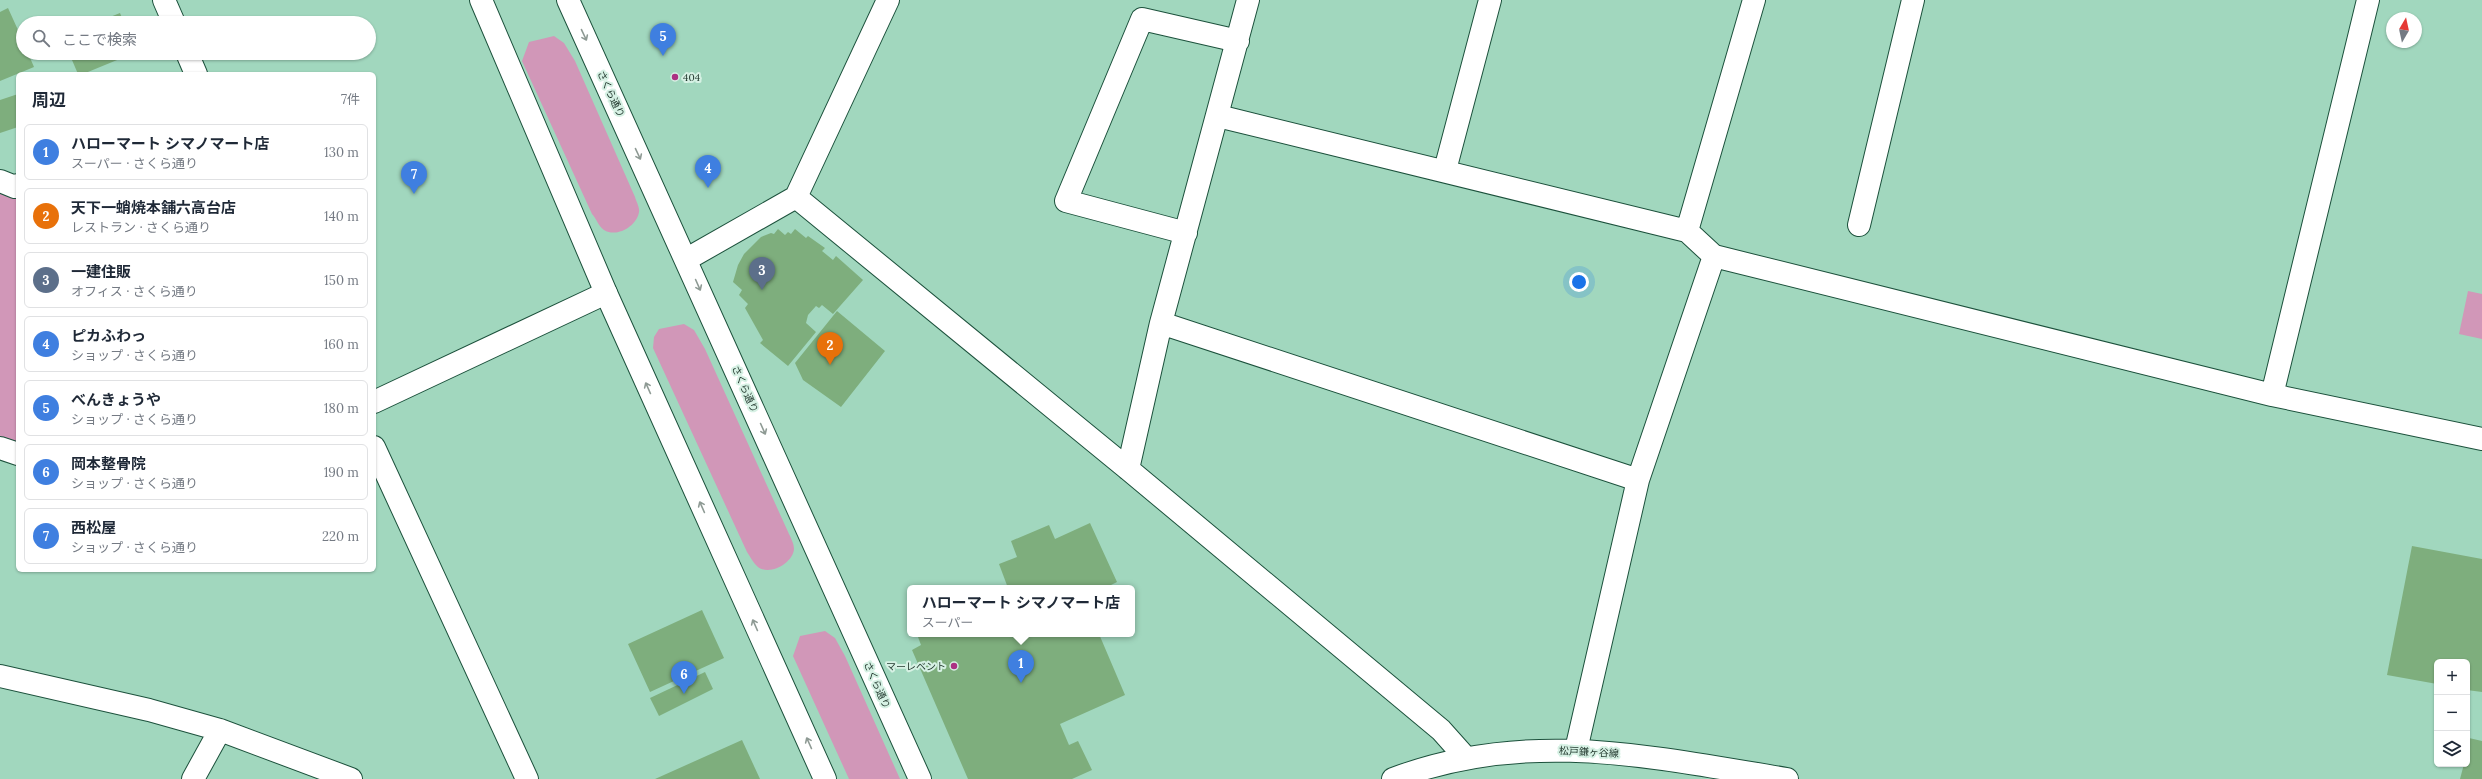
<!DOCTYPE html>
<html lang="ja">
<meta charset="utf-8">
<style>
body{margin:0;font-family:Lora,"Noto Sans JP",serif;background:#f6f6f7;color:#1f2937}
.controls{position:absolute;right:12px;bottom:12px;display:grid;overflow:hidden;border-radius:6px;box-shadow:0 1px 3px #0004}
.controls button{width:36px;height:36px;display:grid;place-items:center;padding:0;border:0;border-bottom:1px solid #e0e1e3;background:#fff;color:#1f2937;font:20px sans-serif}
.compass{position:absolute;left:2386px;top:12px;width:36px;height:36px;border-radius:50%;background:#fff;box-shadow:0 1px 3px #0004;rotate:9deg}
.you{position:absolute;left:1579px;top:282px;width:14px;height:14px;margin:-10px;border:3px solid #fff;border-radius:50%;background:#1a73e8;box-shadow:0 0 0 6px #1a73e833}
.badge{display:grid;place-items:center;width:26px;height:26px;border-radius:50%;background:#1a73e8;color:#fff;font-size:13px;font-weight:700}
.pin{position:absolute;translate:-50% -33px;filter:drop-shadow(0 1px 2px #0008)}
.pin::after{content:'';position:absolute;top:21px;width:14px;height:12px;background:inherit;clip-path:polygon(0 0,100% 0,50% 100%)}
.popup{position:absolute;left:907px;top:585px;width:228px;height:52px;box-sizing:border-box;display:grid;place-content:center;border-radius:6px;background:#fff;filter:drop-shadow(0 1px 3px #0005);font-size:13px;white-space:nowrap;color:#747a83}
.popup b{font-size:15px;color:#1f2937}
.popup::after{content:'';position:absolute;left:50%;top:100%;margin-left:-8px;border:8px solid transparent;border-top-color:#fff}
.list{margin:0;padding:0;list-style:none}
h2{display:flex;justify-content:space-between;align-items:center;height:52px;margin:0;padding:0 16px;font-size:17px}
h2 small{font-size:13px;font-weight:400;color:#747a83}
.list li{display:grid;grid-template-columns:26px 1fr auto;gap:12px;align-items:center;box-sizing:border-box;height:56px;margin:0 8px 8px;padding:0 8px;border:1px solid #e0e1e3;border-radius:6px}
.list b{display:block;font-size:15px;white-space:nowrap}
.list p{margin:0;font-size:13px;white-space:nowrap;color:#747a83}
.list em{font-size:13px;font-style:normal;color:#747a83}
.icon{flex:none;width:22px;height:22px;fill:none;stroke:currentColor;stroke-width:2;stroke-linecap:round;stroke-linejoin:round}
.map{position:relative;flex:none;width:2482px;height:779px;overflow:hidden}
.search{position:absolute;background:#fff;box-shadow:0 1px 3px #0004;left:16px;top:16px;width:360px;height:44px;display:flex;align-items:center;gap:10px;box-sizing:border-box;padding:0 14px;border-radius:22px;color:#747a83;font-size:15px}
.panel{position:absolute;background:#fff;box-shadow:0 1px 3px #0004;left:16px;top:72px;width:360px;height:500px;border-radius:6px}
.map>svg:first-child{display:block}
</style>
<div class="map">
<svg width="2482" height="779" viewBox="0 0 2482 779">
<rect width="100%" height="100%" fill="#a1d7be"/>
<path fill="#d197b8" d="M554,36L564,43L575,61L635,197C636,201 640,208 639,212C637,226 617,238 604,230C599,227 596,218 592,214L522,61L529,42Z
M0,181L18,185V454L0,448Z
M2468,291L2482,294V339L2459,334Z
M684,324L694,330L705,349L789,534C791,538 794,544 794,549C793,563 770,576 758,567C753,563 750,556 747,552L653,348L654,337L659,329Z
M825,631L835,638L845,656L900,779H849L793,656L800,636Z"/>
<path fill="#7eae7d" d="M8,8L23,41V53H28L34,67L0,81V12Z
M120,13L124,23H95Z
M69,53H120L122,58L83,74H78Z
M18,94V127L0,133V100Z
M778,229L785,235L788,232L791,234L795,229L806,238L808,236L825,248L822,251L833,260L836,256L863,280L833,314L822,305L819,308L816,306L808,315L806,323L816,332L788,366L760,343L763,340L745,308L748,304L739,295L742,290L733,282L738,265L744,254L761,237L771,233L774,234Z
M837,311L885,351L841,407L803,380L795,363Z
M1090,523L1117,582L1105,588H1008L999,564L1017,557L1011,541L1049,525L1055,539Z
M2412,546L2482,559V692L2467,690V662H2437V684L2387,675Z
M702,610L724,658L650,692L628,644Z
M926,634H1099L1125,695L1060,724L1069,745L1078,741L1092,770L1072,779H968L912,650L921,645L918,637Z
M705,672L713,689L659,716L650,698Z
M2469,738L2482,741V779H2460L2464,764H2467Z
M742,740L760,779H655Z"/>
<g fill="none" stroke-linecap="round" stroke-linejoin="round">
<g stroke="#1c513c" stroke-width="24">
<path id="street" d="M164,0L174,23
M187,53L196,74
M1218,116L1687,231
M1445,170L1490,0
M0,181L15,187L18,185
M796,197L1128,469L1441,730L1466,758
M1859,225L1913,0
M1186,233L1066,201L1142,19L1238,41
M1714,256L2272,395L2482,439
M687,259L796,197L888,0
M1161,323L1638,480
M2272,395L2368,0
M374,402L606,293
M374,447L527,779
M0,448L18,454
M1128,469L1161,323L1248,0
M0,676L149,710L220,730L351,779
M1576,750L1638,480L1714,256L1687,231L1754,0
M193,779L220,730"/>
</g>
<g stroke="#1c513c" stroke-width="24">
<path id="secondary" d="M481,0L606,293L825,779
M568,0L920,779
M1393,779C1527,728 1651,757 1787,779"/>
</g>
<use href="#street" stroke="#fff" stroke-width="22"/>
<use href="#secondary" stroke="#fff" stroke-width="22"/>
</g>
<defs><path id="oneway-shaft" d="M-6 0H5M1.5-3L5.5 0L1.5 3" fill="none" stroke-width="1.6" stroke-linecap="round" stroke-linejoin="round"/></defs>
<g stroke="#8e9a94">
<use href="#oneway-shaft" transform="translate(584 35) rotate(65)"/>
<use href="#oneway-shaft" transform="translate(638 154) rotate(65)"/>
<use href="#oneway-shaft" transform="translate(698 285) rotate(66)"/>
<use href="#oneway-shaft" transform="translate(648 388) rotate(-114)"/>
<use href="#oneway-shaft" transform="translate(763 429) rotate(66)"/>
<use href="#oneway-shaft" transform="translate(702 507) rotate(-114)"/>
<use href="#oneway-shaft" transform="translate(755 625) rotate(-114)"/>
<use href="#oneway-shaft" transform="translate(809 743) rotate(-114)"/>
</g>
<g fill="#ac3183" stroke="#d6f1e4" stroke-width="1.5">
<circle cx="675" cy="77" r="4"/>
<circle cx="954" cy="666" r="4"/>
</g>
<g text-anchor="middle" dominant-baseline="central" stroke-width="4" stroke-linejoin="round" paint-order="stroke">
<g font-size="10" fill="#1e342a" stroke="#d6f1e4" text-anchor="start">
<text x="683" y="77">404</text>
<text x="946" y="666" text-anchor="end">マーレベント</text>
</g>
<g font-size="10" fill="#1e342a" stroke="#d6f1e4">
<text transform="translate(611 94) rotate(65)">さくら通り</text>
<text transform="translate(745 389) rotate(66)">さくら通り</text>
<text transform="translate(877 685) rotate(66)">さくら通り</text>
<text transform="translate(1589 752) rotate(3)">松戸鎌ヶ谷線</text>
</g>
</g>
</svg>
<div class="controls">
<button>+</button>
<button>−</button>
<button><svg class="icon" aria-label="layers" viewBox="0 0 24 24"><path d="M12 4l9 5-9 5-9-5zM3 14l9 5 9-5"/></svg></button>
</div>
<svg class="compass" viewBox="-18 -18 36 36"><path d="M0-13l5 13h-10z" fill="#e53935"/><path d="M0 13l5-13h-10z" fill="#747a83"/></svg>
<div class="you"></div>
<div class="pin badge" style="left:1021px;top:683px;background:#3f7fe0">1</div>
<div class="popup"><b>ハローマート シマノマート店</b>スーパー</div>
<div class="pin badge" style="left:830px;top:365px;background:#e8710a">2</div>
<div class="pin badge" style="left:762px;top:290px;background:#5c6f8a">3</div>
<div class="pin badge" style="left:708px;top:188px;background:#3f7fe0">4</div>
<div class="pin badge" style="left:663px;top:56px;background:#3f7fe0">5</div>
<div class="pin badge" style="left:684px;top:694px;background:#3f7fe0">6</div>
<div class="pin badge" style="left:414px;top:194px;background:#3f7fe0">7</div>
<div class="search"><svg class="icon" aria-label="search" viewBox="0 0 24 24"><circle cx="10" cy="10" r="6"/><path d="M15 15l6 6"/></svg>ここで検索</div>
<section class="panel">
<h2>周辺<small>7件</small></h2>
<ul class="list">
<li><span class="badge" style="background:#3f7fe0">1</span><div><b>ハローマート シマノマート店</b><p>スーパー · さくら通り</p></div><em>130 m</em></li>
<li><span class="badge" style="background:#e8710a">2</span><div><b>天下一蛸焼本舗六高台店</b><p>レストラン · さくら通り</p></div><em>140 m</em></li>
<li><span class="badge" style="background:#5c6f8a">3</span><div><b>一建住販</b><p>オフィス · さくら通り</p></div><em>150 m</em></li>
<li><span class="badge" style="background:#3f7fe0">4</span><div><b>ピカふわっ</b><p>ショップ · さくら通り</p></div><em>160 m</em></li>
<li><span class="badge" style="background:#3f7fe0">5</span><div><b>べんきょうや</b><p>ショップ · さくら通り</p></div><em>180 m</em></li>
<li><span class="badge" style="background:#3f7fe0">6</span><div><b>岡本整骨院</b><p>ショップ · さくら通り</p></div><em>190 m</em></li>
<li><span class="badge" style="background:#3f7fe0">7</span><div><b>西松屋</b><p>ショップ · さくら通り</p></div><em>220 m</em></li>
</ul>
</section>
</div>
